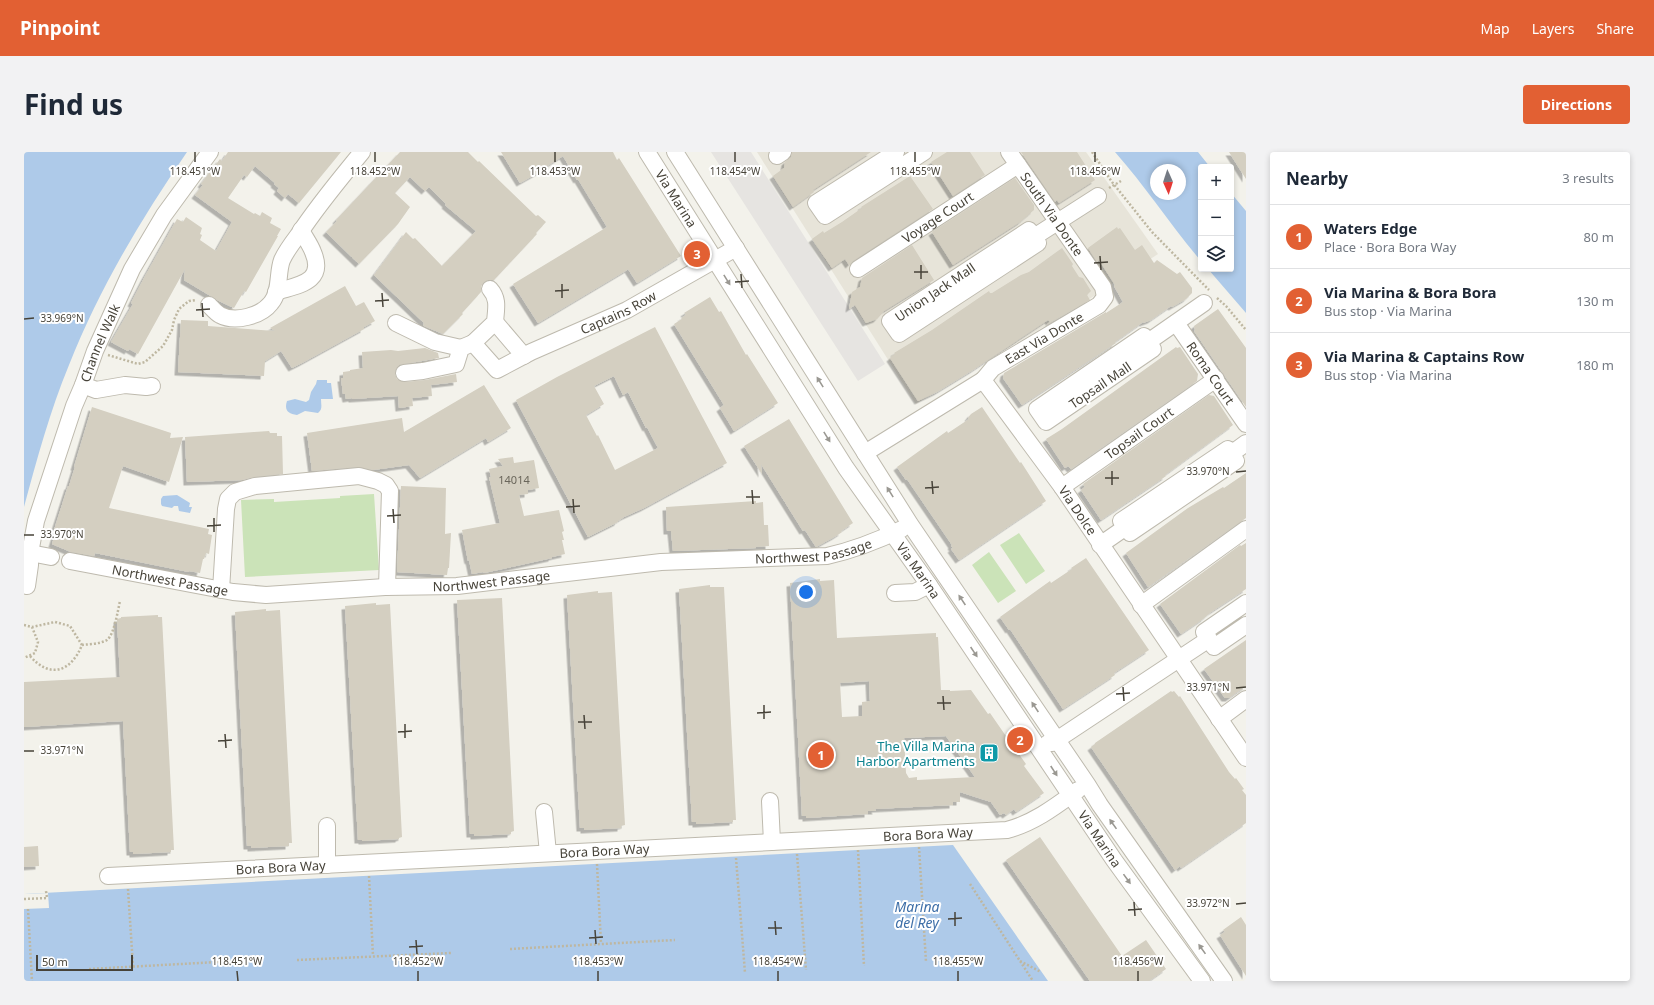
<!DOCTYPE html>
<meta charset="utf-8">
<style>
body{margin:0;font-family:"Noto Sans",sans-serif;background:#f2f2f3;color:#1f2937}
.controls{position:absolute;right:12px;top:12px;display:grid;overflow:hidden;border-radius:4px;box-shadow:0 2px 6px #0003}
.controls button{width:36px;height:36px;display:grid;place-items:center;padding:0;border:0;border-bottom:1px solid #e0e1e3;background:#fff;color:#1f2937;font:20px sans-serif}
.compass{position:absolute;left:1126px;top:12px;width:36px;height:36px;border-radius:50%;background:#fff;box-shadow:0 2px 6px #0003;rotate:177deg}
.scale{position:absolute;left:12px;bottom:10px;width:97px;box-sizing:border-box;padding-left:4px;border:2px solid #474339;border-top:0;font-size:11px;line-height:14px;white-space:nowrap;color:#474339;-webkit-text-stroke:3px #fff;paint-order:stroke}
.you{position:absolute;left:782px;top:440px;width:14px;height:14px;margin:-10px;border:3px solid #fff;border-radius:50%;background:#1a73e8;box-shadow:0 0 0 6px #1a73e833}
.badge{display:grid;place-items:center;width:26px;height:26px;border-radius:50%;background:#e26033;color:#fff;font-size:13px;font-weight:700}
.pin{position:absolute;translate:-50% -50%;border:2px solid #fff;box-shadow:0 1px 4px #0006}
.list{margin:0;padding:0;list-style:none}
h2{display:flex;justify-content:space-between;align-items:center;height:52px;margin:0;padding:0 16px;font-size:17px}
h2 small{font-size:13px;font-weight:400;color:#747a83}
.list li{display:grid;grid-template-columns:26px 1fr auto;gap:12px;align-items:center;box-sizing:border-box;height:64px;padding:0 16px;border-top:1px solid #e0e1e3}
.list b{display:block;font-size:15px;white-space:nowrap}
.list p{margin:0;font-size:13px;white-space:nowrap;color:#747a83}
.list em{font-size:13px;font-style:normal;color:#747a83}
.icon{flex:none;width:22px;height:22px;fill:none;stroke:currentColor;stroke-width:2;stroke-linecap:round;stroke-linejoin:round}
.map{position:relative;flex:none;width:1222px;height:829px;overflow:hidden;border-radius:4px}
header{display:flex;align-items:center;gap:24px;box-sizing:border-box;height:56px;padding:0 20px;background:#e26033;color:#fff}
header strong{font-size:19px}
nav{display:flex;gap:22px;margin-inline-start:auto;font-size:14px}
.intro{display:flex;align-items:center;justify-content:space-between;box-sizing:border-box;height:96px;padding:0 24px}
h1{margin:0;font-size:28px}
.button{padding:10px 18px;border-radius:4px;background:#e26033;color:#fff;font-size:14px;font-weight:700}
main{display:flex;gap:24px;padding:0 24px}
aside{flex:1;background:#fff;border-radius:4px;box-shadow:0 2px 6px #0003}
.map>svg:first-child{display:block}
</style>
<header>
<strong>Pinpoint</strong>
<nav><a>Map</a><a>Layers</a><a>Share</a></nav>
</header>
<div class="intro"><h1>Find us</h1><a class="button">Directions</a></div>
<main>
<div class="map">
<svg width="1222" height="829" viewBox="0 0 1222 829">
<defs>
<filter id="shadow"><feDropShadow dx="-3.5" dy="3.5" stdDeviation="0" flood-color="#0004"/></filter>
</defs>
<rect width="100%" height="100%" fill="#f3f2eb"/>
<path fill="#e7e4d9" d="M733,0H1062L1134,102L1067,146L892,252Z"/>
<path fill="#cbe3b8" d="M350,342L355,418L221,425L217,348L250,347V350L316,346V344Z
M995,381L1021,419L1002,432L976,393Z
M965,400L992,439L974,451L948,413Z"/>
<path fill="#e6e4e1" d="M687,0H727L861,212L834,229Z"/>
<path fill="#aecae9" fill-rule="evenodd" d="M0,0H163C117,67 75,137 45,213C26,259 13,307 0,355Z
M1091,0H1174L1186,15H1177V109C1147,74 1122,35 1091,0ZM1132,18H1156V42H1132Z
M1207,41L1222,59V161L1184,117H1207Z
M293,228H303V231H307L309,247H297C297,253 299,257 294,261L281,259L273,263C264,262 260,258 263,249L271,247L282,250L285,248L287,240L292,232Z
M153,343L166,351L165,355H168L166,361L155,359L154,354H150L148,356L138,354L137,352V347L139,344Z
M929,693L1024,829H0V742Z"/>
<path fill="#f3f2eb" d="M24,741L25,756L0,757V742Z"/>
<path fill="#d4cfc1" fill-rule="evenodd" filter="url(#shadow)" d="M204,0H317L275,51L264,42L261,46L253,39L255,36L250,32L251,31L231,14L223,25L220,23L204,46L230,62L231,61L236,64L238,60L248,66L246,71L257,77L253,84H254L222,140L220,139L210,156L195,149L160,128L161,117L114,202L105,197L104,199L87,190L109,152L107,151L120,126L153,67L159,70L162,65L178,76L176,82L178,83L176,88L192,99L208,70L171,43L179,33L177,32L196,7L198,9Z
M376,0H444L454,10L455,9L512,64L514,63L522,70L512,81L513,82L470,128H464L460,130L457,134V140L438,161L439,162L419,182L400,174L399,173L400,171L350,123L382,80L389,87L391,86L418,114L452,79L421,53L422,52L405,35L401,39L386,25L371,41L386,55L374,72L335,112L302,80L313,69L312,68Z
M477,0H589L593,8L595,6L657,104L613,131L604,117L603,118L514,171L489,132L583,75L554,27L553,28L539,4L520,16L521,17L496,31Z
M768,0H847L789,38L790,40L769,55L749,24L760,16L761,10L767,5Z
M923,0H946L961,23L929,44L907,10Z
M997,0H1053L1071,28L1035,51L1033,48L1031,50Z
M1205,0H1222V27Z
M886,24L909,57L829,109L825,113L821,107L808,116L788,87L799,79L800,81L818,70L838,56L837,55Z
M991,26L1010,53V58L996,70L929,113L908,80Z
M1093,75L1094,77L1096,76L1111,98L1118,93L1130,111L1133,108L1153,122L1156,120L1168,136V141L1162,147L1148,155L1147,154L1127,168L1119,171V170L1091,190L1092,191L998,253L979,226L980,221L1082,160V161L1099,150L1090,134L1091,133L1075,108L1073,110L1064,96Z
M888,93L910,128L860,159L853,167L842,171L831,153L825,157L828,140L836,135L838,126Z
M1038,96L1049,112L1048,114L1055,125L1059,126L1067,139L1063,143L1066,148L1022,173L1026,170L1024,168L949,218L913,240L894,249L866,206L871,202L870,201L908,178L965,139L966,141H968L997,123L1005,120Z
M321,134L332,154L340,150L351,169L340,175V177L278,211L268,216L257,199L241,209L240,224L154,220L157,168L184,169V174L251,179L246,176Z
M686,145L695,160L697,159L722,203L723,202L754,251L710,279L696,256L700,253L650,172L658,167L657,166L662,163L660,161Z
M1194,157L1222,196V255L1170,179L1171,178L1170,174Z
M631,175L671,251L703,311L620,356L600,365L594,369V370L564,385L492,248L533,225ZM590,224L599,243L604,240L622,276L623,275L634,296L591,318L574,283L573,284L562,263L580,252L570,234Z
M1152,195L1153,196L1156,195L1174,222L1173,229L1047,317L1044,314L1041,316L1022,287L1038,277Z
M401,196L414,201L415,206L375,213L372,217L371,222L373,227L381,230L401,228L432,222L433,230L407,233L408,244L388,246L389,254L375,256L374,244L328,247V246L322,247L321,242H319L317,226H319V220L326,219V218L339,216L338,200L367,198L374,199Z
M460,233L487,276L464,290L462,286L396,326L385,313L349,318L334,315L288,319L283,281L378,266L380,280Z
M1185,243L1190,244L1209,273L1141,323L1142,324L1077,368L1057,338L1061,335L1059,332Z
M68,255L147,281L146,286L159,285L145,330L99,314L85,356L185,377L184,382L188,383L185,402L182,401L180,407H179L176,421L165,419V420L71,401L70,404L47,400L28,392L32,379L30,378L44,334H45L51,315H50Z
M958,255L996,311L997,310L1022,349L935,408L927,397L929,396L927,394L928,393L883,327L882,328L873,315L923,279L924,281L945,267L944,266L947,262Z
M765,267L829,371L817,379L818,380L812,384L792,395L781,378L779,379L737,312L738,322L720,294Z
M245,279L246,281H253V284H258L259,322L230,325L218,328L163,330L161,285Z
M489,305L490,311L510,308L515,336L504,338V342L495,343L500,364L535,358L540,379L538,380L540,388H538L541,402L528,405V406L460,421L459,420L448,422L445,408L444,409L438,378L476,371L465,325H467L465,317L479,314L474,307Z
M1222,321V366L1124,435L1102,401L1164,356L1199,335L1200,336Z
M377,334L422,336L421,382L427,381L425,416H424L423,423L373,420Z
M732,349V351L739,350L740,373H744L745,394L731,395L732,396L649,399L647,379H643L642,355Z
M1222,391V437L1187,460L1179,467L1157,482L1136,452L1216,393L1217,394Z
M1062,406L1125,498L1090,521L1091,523L1039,557L986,477L985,478L976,465L1026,429L1027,431L1048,417L1047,416Z
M796,427V429L810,428L813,486L912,481V485H914L917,538H926V539L947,538L964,562L966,561L984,587L1002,612L1000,614L1020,641L992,660L990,657L982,663L980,661L976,663L967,650L936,640V650H929V653L851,657L852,659H844V662L782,666V664H778L766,431ZM845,529L846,549L838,550V564L818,565L816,531ZM922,584L951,625L893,628V625L885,626L882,621L880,586Z
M686,433V435H700L712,668H709V670L672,672V670H668L655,437Z
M574,439V441L588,440L601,673L597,674V676L560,678V676H556L543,443Z
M478,446L490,679L487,680V682L450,684V682H446L433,448Z
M352,451V453L366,452L378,685L375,686V687L338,689V688H334L321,454Z
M242,457V459L256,458L268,691H265V694L227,696V694H223L211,460Z
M134,463V465H138L150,698H147V700L109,702V700H106L99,569L0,575V530L96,525L93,467L97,466V465Z
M1222,488V534L1205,546H1201L1180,517Z
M1147,539L1148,540L1150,539L1155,545L1156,544L1205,620L1211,627L1212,626L1220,637L1218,638L1222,643V671L1157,716L1156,714L1151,718L1067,595L1071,592V591Z
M1016,685L1098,804L1122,788L1142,817L1125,829H1066L982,708Z
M14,694L15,714L0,715V695Z
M1217,765L1222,773V824L1196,783L1201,780L1199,778Z"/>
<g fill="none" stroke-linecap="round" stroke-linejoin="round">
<g stroke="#bebaae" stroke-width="18">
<g id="minor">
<path id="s1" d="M623,0L822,316L905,433L1090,708L1178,829"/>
<path d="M651,0L886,372L1063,632L1076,653L1200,829"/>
<path d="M872,0L792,51L801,64L900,0"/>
<path d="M753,4L759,0"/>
<path d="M1005,78L1014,91L875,182L866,169Z"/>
<path d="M1010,85L1074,44"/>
<path id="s2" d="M834,117L994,13"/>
<path d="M252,140C273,133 302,131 289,100C286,92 281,86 277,78"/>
<path d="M185,153C189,157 192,161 196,163C211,171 237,164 247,151C257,139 253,121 258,108C262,99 269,90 275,82C294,53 316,27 338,0"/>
<path d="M471,170L500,204"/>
<path d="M372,171L411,190L437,196"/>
<path id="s3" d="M1152,171L1222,272"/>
<path d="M1120,184L1129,197L1022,270L1013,257Z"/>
<path d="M1124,190L1180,151"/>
<path d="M449,191L471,170C472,157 475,147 466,137"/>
<path id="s4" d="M380,221L399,219L432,212L437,196L449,191L473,218L507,200L603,158L712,96"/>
<path id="s5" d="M959,228L969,216L1075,153L1081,145L1079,135L985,0"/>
<path d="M59,233L72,238L101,233L122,235L128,234"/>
<path d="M1204,297L1212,309L1106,381L1097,369Z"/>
<path id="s6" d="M841,301L959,228L1038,335L1222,606"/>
<path d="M1207,302L1222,291"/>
<path id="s7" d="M1038,335L1192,227"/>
<path d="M1076,393L1102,375"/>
<path d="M6,401L27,405"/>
<path id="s8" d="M46,409L209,440L242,443L361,435L433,434L637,410L803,404C830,398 853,389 878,377"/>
<path id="s9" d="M3,434L6,413V401L12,369L50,254L59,233L71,199L108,117L140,63L186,0"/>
<path d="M197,438L202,357L204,347L211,340L231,334L335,324L354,329L362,333L366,339L363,435"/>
<path d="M871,441L891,440L905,433"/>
<path d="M1222,451L1180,480L1190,495L1222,473"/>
<path d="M1117,453L1222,377"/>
<path d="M1195,567L1222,547"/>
<path d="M1024,591H1028L1185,487"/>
<path d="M746,649L748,690"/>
<path d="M520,660L524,701"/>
<path d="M303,674V713"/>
<path id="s10" d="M84,724L983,678C1010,671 1032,654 1054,638"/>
</g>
</g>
<path stroke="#beb7a1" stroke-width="2.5" stroke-dasharray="2 2" stroke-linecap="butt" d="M1068,0L1088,30L1128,80L1185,138
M1085,36L1097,29
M1193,146L1202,154L1222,178
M84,203L114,212L121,210L139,194L148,178L150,168L155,157L165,149L172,148
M0,473L8,475L14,490L11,501L0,506
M58,493C66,492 76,492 83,488C90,483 94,458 96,449
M6,504C26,527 47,520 58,493L46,474L31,470L8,475
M895,695L902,810
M834,698L840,814
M773,702L782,818
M712,706L721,821
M573,712L577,792
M345,724L349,804
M946,732L1009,829
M104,737L109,814
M0,747L23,746L22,739
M4,757L8,829
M486,797L651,788
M273,808L427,801
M996,809L1017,820
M65,817L212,809"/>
<use href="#minor" stroke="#fff" stroke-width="16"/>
</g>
<defs><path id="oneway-solid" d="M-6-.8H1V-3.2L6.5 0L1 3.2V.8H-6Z"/></defs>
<g fill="#9a9892">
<use href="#oneway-solid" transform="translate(703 128) rotate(58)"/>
<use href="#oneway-solid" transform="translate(796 230) rotate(-122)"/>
<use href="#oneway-solid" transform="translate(803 285) rotate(58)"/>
<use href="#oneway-solid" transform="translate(866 340) rotate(-122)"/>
<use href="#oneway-solid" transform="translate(938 448) rotate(-124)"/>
<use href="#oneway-solid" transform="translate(950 500) rotate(56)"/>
<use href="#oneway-solid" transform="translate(1011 555) rotate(-124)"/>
<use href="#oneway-solid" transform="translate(1030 619) rotate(57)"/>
<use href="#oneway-solid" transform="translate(1089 672) rotate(-125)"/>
<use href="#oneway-solid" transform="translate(1103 727) rotate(54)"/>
<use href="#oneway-solid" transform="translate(1178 797) rotate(-125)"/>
</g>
<path fill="none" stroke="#474339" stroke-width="1.5" d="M171,0V10M351,0V10M531,0V10M711,0V10M891,0V10M1071,0V10M1076,104L1077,118M1070,111L1084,110M897,113V127M890,120H904M717,122L718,136M711,130L725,129M538,132V146M531,139L545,138M358,141L359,155M351,149L365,148M178,151L179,165M172,158L186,157M0,167L10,166M1088,319V333M1212,320L1222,319M1081,326H1095M908,329L909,342M901,336L915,335M728,338L729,352M722,345H736M549,347L550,361M542,355L556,354M369,357L370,371M363,364L377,363M190,366V380M183,374L197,373M0,383H10M1099,535L1100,549M1212,536L1222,535M1092,542L1106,541M919,544L920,558M913,551H927M740,553V567M733,561L747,560M560,563L561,577M554,570H568M381,572V586M374,580L388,579M201,582L202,596M194,589L208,588M0,599H10M1110,750L1111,764M1212,752L1222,751M1104,758L1118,757M931,760V774M924,767L938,766M751,769L752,783M744,776H758M571,778L572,792M565,786L579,785M392,788L393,802M385,795L399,794M213,819L214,829M394,819V829M574,819V829M754,819V829M934,819V829M1114,819V829"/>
<defs>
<g id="building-square" transform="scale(1)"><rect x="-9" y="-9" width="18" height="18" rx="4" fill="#0f9aa8" stroke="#fff"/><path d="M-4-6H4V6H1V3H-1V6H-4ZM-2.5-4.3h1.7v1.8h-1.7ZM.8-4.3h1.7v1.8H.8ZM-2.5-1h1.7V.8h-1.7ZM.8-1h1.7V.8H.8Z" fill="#fff"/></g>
</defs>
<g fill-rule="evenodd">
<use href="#building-square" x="965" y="601"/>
</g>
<g text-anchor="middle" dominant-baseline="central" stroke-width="4" stroke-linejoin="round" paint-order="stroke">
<g font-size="11" fill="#6a665b">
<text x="490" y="327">14014</text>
</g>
<g font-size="13" fill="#474339" stroke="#fff">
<text stroke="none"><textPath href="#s1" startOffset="55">Via Marina</textPath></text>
<text transform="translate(1028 62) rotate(55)">South Via Donte</text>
<text stroke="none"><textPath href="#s2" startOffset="95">Voyage Court</textPath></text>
<text transform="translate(911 140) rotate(-34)">Union Jack Mall</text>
<text stroke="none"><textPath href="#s4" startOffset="253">Captains Row</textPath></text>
<text stroke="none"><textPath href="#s5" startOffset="75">East Via Donte</textPath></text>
<text stroke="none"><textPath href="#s9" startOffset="255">Channel Walk</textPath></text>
<text stroke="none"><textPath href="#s3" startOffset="61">Roma Court</textPath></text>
<text transform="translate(1076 233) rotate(-34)">Topsail Mall</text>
<text stroke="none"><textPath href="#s7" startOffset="94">Topsail Court</textPath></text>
<text stroke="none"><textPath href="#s6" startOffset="300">Via Dolce</textPath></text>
<text stroke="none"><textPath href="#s8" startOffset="749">Northwest Passage</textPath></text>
<text stroke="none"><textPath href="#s1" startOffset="499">Via Marina</textPath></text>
<text stroke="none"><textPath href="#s8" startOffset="102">Northwest Passage</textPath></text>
<text stroke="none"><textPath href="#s8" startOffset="425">Northwest Passage</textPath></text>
<text stroke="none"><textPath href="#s10" startOffset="821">Bora Bora Way</textPath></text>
<text stroke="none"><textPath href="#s1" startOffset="823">Via Marina</textPath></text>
<text stroke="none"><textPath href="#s10" startOffset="497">Bora Bora Way</textPath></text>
<text stroke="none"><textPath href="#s10" startOffset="173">Bora Bora Way</textPath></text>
</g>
<g font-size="13" fill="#0d838f" stroke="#fff" text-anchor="end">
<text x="951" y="594">The Villa Marina<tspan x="951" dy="15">Harbor Apartments</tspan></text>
</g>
<g font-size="14" font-style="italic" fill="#3e6fa8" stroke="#fff">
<text x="893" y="754">Marina<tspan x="893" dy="16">del Rey</tspan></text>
</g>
</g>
<g font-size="10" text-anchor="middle" fill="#474339" stroke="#fff" stroke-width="4" stroke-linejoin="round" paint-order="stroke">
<text x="171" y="23">118.451°W</text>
<text x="351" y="23">118.452°W</text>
<text x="531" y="23">118.453°W</text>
<text x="711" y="23">118.454°W</text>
<text x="891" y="23">118.455°W</text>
<text x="1071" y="23">118.456°W</text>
<text x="38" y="170">33.969°N</text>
<text x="1184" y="323">33.970°N</text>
<text x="38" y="386">33.970°N</text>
<text x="1184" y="539">33.971°N</text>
<text x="38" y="602">33.971°N</text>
<text x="1184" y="755">33.972°N</text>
<text x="213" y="813">118.451°W</text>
<text x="394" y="813">118.452°W</text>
<text x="574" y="813">118.453°W</text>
<text x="754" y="813">118.454°W</text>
<text x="934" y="813">118.455°W</text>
<text x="1114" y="813">118.456°W</text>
</g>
</svg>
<div class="controls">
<button>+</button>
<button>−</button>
<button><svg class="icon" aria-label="layers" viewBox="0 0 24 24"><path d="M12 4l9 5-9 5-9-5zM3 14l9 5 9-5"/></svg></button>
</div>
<svg class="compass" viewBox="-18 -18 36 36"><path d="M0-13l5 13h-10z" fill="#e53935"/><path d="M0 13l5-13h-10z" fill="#747a83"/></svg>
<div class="scale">50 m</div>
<div class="you"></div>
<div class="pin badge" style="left:797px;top:603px">1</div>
<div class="pin badge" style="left:996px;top:588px">2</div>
<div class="pin badge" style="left:673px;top:102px">3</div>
</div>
<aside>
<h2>Nearby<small>3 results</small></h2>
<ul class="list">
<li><span class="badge">1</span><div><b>Waters Edge</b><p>Place · Bora Bora Way</p></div><em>80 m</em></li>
<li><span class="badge">2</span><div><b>Via Marina &amp; Bora Bora</b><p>Bus stop · Via Marina</p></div><em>130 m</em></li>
<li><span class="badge">3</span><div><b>Via Marina &amp; Captains Row</b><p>Bus stop · Via Marina</p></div><em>180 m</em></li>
</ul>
</aside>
</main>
